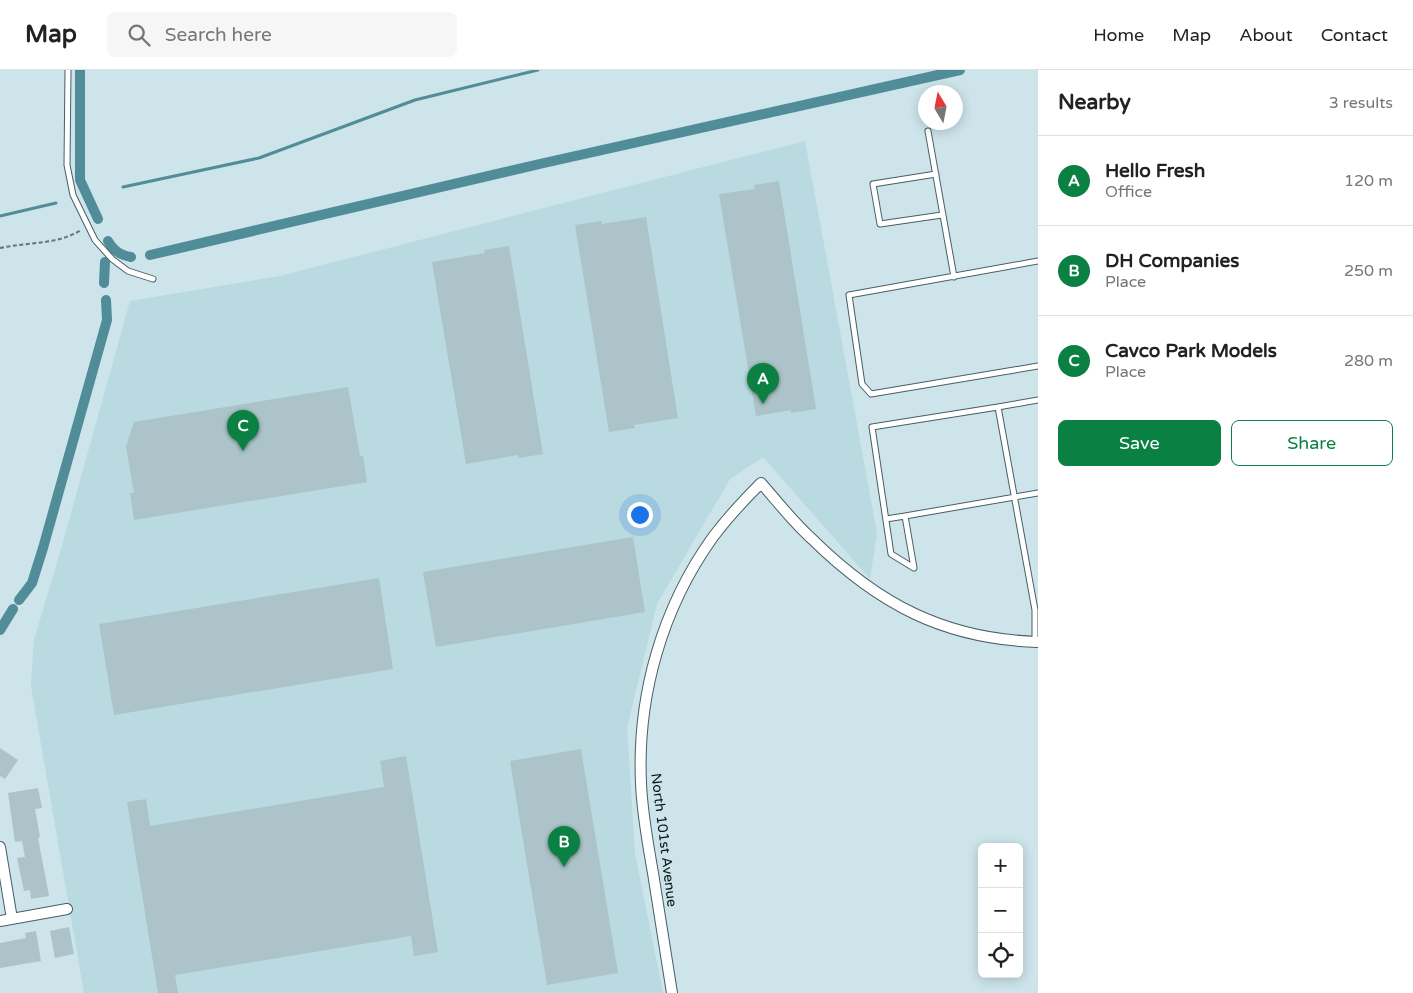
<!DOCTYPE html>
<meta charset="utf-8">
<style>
body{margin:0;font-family:"Varela Round",sans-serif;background:#f6f6f6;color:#222}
.controls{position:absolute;right:15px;bottom:15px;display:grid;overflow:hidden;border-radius:8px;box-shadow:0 2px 12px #0003}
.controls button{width:45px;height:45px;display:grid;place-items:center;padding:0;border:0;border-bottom:1px solid #e0e0e0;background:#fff;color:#222;font:25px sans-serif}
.compass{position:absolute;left:918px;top:15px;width:45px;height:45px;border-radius:50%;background:#fff;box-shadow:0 2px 12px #0003;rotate:350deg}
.you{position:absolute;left:639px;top:444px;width:18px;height:18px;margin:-12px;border:4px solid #fff;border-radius:50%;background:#1a73e8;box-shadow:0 0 0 8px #1a73e833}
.badge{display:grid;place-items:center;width:32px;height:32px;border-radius:50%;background:#0b8043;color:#fff;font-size:16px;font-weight:700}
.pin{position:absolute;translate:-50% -41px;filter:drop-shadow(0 1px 2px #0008)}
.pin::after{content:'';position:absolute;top:26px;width:18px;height:15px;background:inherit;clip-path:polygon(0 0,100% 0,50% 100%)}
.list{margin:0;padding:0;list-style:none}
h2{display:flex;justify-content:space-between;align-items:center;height:65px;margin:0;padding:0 20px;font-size:21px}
h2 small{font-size:16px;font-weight:400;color:#767676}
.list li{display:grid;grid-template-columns:32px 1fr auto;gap:15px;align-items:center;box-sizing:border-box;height:90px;padding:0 20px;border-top:1px solid #e0e0e0}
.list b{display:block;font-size:19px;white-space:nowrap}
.list p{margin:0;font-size:16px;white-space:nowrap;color:#767676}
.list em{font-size:16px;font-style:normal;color:#767676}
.actions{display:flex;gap:10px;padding:15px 20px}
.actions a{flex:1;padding:11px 0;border:1px solid #0b8043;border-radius:8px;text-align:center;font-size:18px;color:#0b8043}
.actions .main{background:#0b8043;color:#fff}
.icon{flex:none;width:28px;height:28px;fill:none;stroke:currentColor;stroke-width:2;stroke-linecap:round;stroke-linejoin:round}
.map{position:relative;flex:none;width:1038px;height:923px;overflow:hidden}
header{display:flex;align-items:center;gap:30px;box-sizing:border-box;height:70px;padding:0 25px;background:#fff;border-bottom:1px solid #e0e0e0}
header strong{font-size:24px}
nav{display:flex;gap:28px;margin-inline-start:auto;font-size:18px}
.search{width:350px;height:45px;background:#f6f6f6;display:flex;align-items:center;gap:12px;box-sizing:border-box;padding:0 18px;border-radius:8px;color:#767676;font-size:19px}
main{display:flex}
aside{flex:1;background:#fff}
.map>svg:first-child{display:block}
</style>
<header>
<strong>Map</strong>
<div class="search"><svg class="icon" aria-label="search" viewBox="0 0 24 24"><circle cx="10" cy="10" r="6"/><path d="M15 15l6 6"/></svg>Search here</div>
<nav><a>Home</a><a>Map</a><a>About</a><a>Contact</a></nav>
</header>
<main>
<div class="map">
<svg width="1038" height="923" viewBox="0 0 1038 923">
<rect width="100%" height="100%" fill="#cce4ea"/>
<path fill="#b9dae1" d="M805,71L877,463L870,509L763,387L730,409L657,534L627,658L635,783L663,923H84L31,616L34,570L61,479L130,231L280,206Z"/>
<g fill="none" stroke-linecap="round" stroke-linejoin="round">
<path stroke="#518d98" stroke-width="3" d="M123,117L259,88L415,30L538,0
M0,146L56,133"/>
<path stroke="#518d98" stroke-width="10" d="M80,0V110L98,149
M108,171C114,181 120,185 131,187
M150,185L544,93L960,0
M104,213L105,192
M19,530L32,513L43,478L107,250L106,230
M0,560L13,539"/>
</g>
<path fill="#acc4c9" d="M779,111L816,339L791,343V340L756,346L719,124L755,119L754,115Z
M646,147L678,348L634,355L635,358L609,362L575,155L601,151L602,154Z
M509,176L543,384L519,388L518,385L466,394L432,192L485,183L484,180Z
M348,317L360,386H363L367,412L134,450L130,423H134L126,377L134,352Z
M633,467L645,542L436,577L423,502Z
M379,508L393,599L114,645L99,554Z
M0,678L18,690L5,709L0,706Z
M581,679L618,903L547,915L510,691Z
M406,686L438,882L414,886L411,866L175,905L178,923H158L127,732L146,729L150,756L384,717L380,691Z
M38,718L42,738L35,739L40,767L38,768L49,826L31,829L30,820L24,821L17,788L25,787L22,771L15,772L8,723Z
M69,857L74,884L55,888L50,861Z
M36,861L41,891L0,898V873L26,868L25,863Z"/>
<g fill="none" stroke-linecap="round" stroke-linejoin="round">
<g stroke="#495e63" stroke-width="7">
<path id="lane" d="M68,0L67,95L73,125L95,170L112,189L128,201L153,209
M928,61L954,207
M936,104L873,114L880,154L942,145
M1038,191L849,225L862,314L871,324L1038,296
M998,337L872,357L891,484L914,498L905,446L1038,423
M886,449L905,446
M1035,571V540L998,337L1038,330"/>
</g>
<g stroke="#495e63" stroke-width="12">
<path id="street" d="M0,777L12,849
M0,851L67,839
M672,923C666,883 659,843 653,803C648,774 642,743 641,713C637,626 662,538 713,467C728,447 744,430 761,413C777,431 793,452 812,469C878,534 944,569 1038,572"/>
</g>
<path stroke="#647477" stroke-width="2" stroke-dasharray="4 2.5" stroke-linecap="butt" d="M0,178C28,172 57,175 81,160"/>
<use href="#lane" stroke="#fff" stroke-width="5"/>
<use href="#street" stroke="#fff" stroke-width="10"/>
</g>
<g text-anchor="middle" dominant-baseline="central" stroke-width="4" stroke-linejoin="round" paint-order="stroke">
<g font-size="14" fill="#0d1618" stroke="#cce4ea">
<text transform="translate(664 770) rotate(83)">North 101st Avenue</text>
</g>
</g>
</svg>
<div class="controls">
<button>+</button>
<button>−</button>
<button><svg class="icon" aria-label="locate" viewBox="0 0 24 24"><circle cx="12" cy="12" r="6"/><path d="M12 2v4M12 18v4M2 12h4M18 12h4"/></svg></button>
</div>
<svg class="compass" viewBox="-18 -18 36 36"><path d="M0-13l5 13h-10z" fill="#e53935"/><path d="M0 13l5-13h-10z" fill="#767676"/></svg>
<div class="you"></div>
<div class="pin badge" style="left:763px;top:334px">A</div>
<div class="pin badge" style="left:564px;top:797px">B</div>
<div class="pin badge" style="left:243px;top:381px">C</div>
</div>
<aside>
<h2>Nearby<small>3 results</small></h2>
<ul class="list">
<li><span class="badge">A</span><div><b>Hello Fresh</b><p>Office</p></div><em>120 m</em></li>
<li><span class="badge">B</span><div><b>DH Companies</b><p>Place</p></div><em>250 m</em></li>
<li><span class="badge">C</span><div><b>Cavco Park Models</b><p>Place</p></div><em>280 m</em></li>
</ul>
<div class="actions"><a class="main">Save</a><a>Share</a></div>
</aside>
</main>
